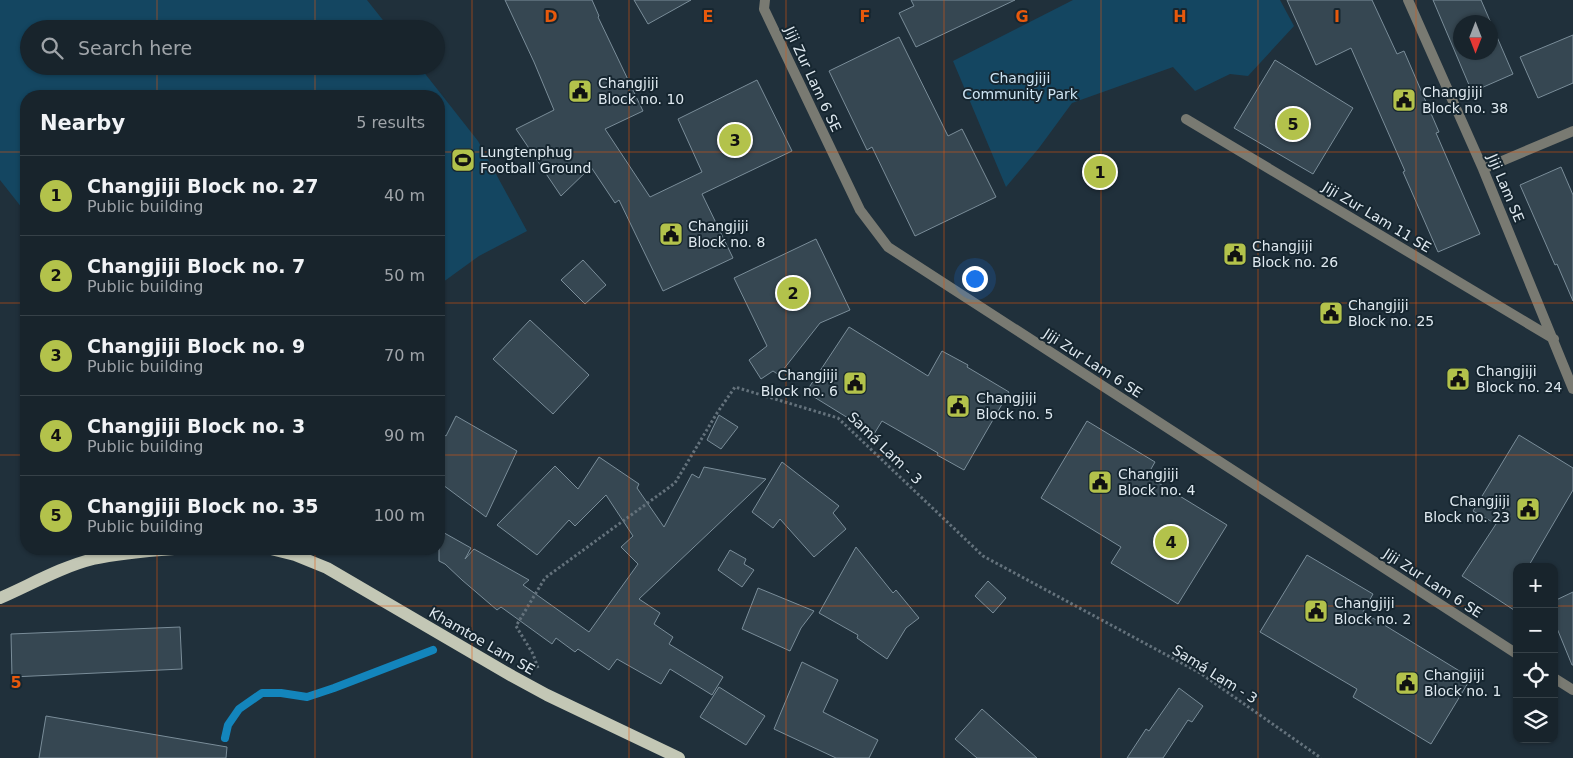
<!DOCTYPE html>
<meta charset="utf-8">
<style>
body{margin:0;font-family:"DejaVu Sans",sans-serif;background:#253038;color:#f1f3f6}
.controls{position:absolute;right:15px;bottom:15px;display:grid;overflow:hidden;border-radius:10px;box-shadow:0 1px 4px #0004}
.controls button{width:45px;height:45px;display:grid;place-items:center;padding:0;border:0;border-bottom:1px solid #364148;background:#18242c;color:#f1f3f6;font:25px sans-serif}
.compass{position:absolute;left:1453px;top:15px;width:45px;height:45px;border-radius:50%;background:#18242c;box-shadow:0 1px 4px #0004;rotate:180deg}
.you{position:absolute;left:974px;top:278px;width:18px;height:18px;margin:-12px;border:4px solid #fff;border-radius:50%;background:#1a73e8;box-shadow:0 0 0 8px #1a73e833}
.badge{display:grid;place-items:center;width:32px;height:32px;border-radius:50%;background:#b3c24b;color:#111;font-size:16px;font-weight:700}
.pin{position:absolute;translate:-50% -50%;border:2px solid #fff;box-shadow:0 1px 5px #0006}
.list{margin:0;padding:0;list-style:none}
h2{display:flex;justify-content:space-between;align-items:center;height:65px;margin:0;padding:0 20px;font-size:21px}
h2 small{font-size:16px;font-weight:400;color:#9fa4a9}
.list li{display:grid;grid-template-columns:32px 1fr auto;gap:15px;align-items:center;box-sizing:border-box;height:80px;padding:0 20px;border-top:1px solid #364148}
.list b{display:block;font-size:19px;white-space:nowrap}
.list p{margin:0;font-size:16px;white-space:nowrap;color:#9fa4a9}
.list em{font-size:16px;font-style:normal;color:#9fa4a9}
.icon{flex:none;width:28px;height:28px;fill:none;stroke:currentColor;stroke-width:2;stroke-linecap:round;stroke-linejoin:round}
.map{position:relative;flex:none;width:1573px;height:758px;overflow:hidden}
.search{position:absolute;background:#18242c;box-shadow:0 1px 4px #0004;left:20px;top:20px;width:425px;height:55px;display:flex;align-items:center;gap:12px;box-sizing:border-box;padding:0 18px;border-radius:28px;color:#9fa4a9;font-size:19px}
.panel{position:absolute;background:#18242c;box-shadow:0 1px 4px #0004;left:20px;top:90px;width:425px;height:465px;border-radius:20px}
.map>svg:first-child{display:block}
</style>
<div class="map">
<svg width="1573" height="758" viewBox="0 0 1573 758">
<rect width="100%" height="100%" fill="#20303b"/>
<path fill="#144661" d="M0,0H367L390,29H29V66H419L478,141L527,231L479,256L439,285V96H26V213L0,180Z
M1073,0H1280L1294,26L1248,76L1230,74L1195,91L1173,67L1072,103L1039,148L1006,187L953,61Z"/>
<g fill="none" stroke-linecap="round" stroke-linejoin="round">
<path stroke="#1385bc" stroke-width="8" d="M225,738L228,725L239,709L262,693H281L307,697L334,688L433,650"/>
</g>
<path fill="#364752" stroke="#7a8d99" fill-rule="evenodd" d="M505,0H592L599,16L598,17L643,111L605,129L650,197L702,172L678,119L757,80L792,151L702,194L733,258L663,291L619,200L615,203L591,167L561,196L516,129L554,110L534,62Z
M634,0H691L648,24Z
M911,0H1015L916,47L899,13L914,6Z
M1287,0H1372L1397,54L1404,51L1439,132L1436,133L1480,234L1438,252L1403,172L1405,171L1351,48L1316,65Z
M1433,0H1481L1513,74L1472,92ZM1460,22H1490V52H1460Z
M1573,35V83L1538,98L1520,57Z
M899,37L948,136L962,129L996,197L915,236L872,147L867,150L829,71Z
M1275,60L1353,108L1313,174L1234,128Z
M1561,167L1573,195V301L1557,264L1555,265L1520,185Z
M816,239L850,310L820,323L779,375L773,371L761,379L749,360L767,346L734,278Z
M583,260L606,285L585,304L561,280Z
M530,320L589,375L553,414L493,359Z
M849,327L928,376L942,351L968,365L967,367L1009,392L964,470L937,455L938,453L882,421L874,434L806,392Z
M719,415L738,427L721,449L707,440Z
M456,416L517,451L486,517L439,482V431L446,436Z
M1087,421L1155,462L1147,476L1227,525L1178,604L1111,563L1121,547L1041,498Z
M1519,435L1573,468V490L1528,567H1517V612L1462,576L1496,524L1473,511Z
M599,457L639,484L637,488L664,527L692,474L699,478L704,467L766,479L639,599L660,613L654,624L673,637L669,644L723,677L712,695L670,669L661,684L617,659L609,670L578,649L575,652L556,638L552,644L501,607L497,610L462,580L445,564L439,561V530L471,548L465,559L474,549L529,580L523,585L589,632L638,564L621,547L633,536L606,495L575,526L569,520L537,555L497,525L555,466L578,489Z
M782,462L839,506L833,513L846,529L814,557L780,519L773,528L752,512Z
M856,547L893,593L896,590L919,618L906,628L887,659L857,638L858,635L819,613Z
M730,550L746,559L744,564L754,570L742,587L718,570Z
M1307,555L1373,594L1363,612L1471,678L1431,744L1353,697L1357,689L1260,632Z
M988,581L1006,598L993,613L975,596Z
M758,588L814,611L801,628L790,651L742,629Z
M1573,592V665H1572L1554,621V601Z
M180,627L182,669L12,677L11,634Z
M802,662L838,680L823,712L878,740L869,758H836L774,729Z
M719,687L765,716L746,745L700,717Z
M1179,688L1203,706L1192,722L1188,720L1163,758H1127L1146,729L1149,731Z
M982,709L1037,758H977L955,739Z
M46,716L227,747L226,758H39Z"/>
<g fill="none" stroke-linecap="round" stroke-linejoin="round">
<path stroke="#64727c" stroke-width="3" stroke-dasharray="2.5 2.5" stroke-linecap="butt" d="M538,668L533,654L516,626L545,578L675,483L717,413L735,387L838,418L983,556L1200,673L1321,758"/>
<path stroke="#797a72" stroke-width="10" d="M765,0L764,9L860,210L888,247L1517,654
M1408,0L1483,169L1573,389
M1186,119L1554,339
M1483,169L1573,131
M1554,678L1573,690"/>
<path stroke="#c3c7b5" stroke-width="12" d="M271,549L295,555L327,568L512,676L547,695L679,758
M0,598C30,585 61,567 93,559C120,553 147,551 174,549"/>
</g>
<path fill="none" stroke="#e8590c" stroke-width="1" stroke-opacity="0.55" d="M157,0V29M315,0V29M472,0V758M629,0V758M786,0V758M944,0V758M1101,0V758M1258,0V758M1416,0V758M157,66V96M315,66V96M0,152H26M439,152H1573M0,303H26M439,303H1573M0,455H26M439,455H1573M157,549V758M315,549V758M0,606H1517M1554,606H1573"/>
<defs>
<g id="civic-square" transform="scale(1.25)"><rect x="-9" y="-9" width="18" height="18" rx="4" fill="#b3c24b" stroke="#162630"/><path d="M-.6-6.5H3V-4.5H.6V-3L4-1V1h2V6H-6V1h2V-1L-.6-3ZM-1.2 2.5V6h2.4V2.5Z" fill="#111"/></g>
<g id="stadium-square" transform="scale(1.25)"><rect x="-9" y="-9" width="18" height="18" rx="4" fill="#b3c24b" stroke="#162630"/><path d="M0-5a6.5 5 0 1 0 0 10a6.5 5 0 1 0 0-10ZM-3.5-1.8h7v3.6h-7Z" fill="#111"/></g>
</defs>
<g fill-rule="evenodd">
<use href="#civic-square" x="580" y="91"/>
<use href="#civic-square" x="1404" y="100"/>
<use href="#stadium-square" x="463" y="160"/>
<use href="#civic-square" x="671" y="234"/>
<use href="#civic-square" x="1235" y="254"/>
<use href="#civic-square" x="1331" y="313"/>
<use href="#civic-square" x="1458" y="379"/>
<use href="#civic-square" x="855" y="383"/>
<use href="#civic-square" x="958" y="406"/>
<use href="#civic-square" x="1100" y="482"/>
<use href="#civic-square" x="1528" y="509"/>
<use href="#civic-square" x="1316" y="611"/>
<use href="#civic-square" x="1407" y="683"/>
</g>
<g text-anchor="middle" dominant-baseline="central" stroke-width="4" stroke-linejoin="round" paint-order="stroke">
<g font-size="14" fill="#cee4f3" stroke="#162630">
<text x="1020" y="78">Changjiji<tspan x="1020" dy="16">Community Park</tspan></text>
</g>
<g font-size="14" fill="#dfe9f0" stroke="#162630">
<text transform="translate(813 79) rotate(65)">Jiji Zur Lam 6 SE</text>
<text transform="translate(1506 188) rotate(67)">Jiji Lam SE</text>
<text transform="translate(1377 217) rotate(31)">Jiji Zur Lam 11 SE</text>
<text transform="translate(1093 363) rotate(33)">Jiji Zur Lam 6 SE</text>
<text transform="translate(885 448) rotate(44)">Samá Lam - 3</text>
<text transform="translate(1433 583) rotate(33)">Jiji Zur Lam 6 SE</text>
<text transform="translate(482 641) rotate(30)">Khamtoe Lam SE</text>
<text transform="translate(1215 674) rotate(32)">Samá Lam - 3</text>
</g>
<g font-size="14" fill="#dfe9f0" stroke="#162630" text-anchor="start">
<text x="598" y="83">Changjiji<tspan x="598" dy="16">Block no. 10</tspan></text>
<text x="1422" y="92">Changjiji<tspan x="1422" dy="16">Block no. 38</tspan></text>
<text x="480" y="152">Lungtenphug<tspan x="480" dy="16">Football Ground</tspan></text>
<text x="688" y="226">Changjiji<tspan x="688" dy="16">Block no. 8</tspan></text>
<text x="1252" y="246">Changjiji<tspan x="1252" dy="16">Block no. 26</tspan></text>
<text x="1348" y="305">Changjiji<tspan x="1348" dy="16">Block no. 25</tspan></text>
<text x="1476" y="371">Changjiji<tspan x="1476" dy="16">Block no. 24</tspan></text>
<text x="838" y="375" text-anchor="end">Changjiji<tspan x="838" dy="16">Block no. 6</tspan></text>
<text x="976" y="398">Changjiji<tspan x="976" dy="16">Block no. 5</tspan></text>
<text x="1118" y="474">Changjiji<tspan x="1118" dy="16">Block no. 4</tspan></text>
<text x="1510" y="501" text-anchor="end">Changjiji<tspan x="1510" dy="16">Block no. 23</tspan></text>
<text x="1334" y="603">Changjiji<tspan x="1334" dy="16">Block no. 2</tspan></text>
<text x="1424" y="675">Changjiji<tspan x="1424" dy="16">Block no. 1</tspan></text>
</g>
</g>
<g font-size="16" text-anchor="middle" font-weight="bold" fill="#e8590c" stroke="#162630" stroke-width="4" stroke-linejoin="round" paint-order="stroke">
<text x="551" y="22">D</text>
<text x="708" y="22">E</text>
<text x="865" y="22">F</text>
<text x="1022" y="22">G</text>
<text x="1180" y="22">H</text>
<text x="1337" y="22">I</text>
<text x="16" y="688">5</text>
</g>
</svg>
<div class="controls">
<button>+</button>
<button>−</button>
<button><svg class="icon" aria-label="locate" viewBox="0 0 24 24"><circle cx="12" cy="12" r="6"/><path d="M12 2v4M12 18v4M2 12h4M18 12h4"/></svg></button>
<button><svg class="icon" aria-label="layers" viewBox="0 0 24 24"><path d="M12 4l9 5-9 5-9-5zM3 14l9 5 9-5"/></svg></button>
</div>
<svg class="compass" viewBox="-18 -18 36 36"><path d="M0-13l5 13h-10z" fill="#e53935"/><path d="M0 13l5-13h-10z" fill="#9fa4a9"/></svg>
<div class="you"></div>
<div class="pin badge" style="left:1100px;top:172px">1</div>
<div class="pin badge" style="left:793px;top:293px">2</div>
<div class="pin badge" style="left:735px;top:140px">3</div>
<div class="pin badge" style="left:1171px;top:542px">4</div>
<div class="pin badge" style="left:1293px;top:124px">5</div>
<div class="search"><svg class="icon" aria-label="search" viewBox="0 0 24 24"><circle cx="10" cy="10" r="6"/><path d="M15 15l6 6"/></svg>Search here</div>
<section class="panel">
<h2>Nearby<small>5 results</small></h2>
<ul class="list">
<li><span class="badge">1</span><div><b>Changjiji Block no. 27</b><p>Public building</p></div><em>40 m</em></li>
<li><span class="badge">2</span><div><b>Changjiji Block no. 7</b><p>Public building</p></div><em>50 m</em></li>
<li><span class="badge">3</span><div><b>Changjiji Block no. 9</b><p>Public building</p></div><em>70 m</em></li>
<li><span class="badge">4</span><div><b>Changjiji Block no. 3</b><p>Public building</p></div><em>90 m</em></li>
<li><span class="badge">5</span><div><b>Changjiji Block no. 35</b><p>Public building</p></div><em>100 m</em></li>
</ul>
</section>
</div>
